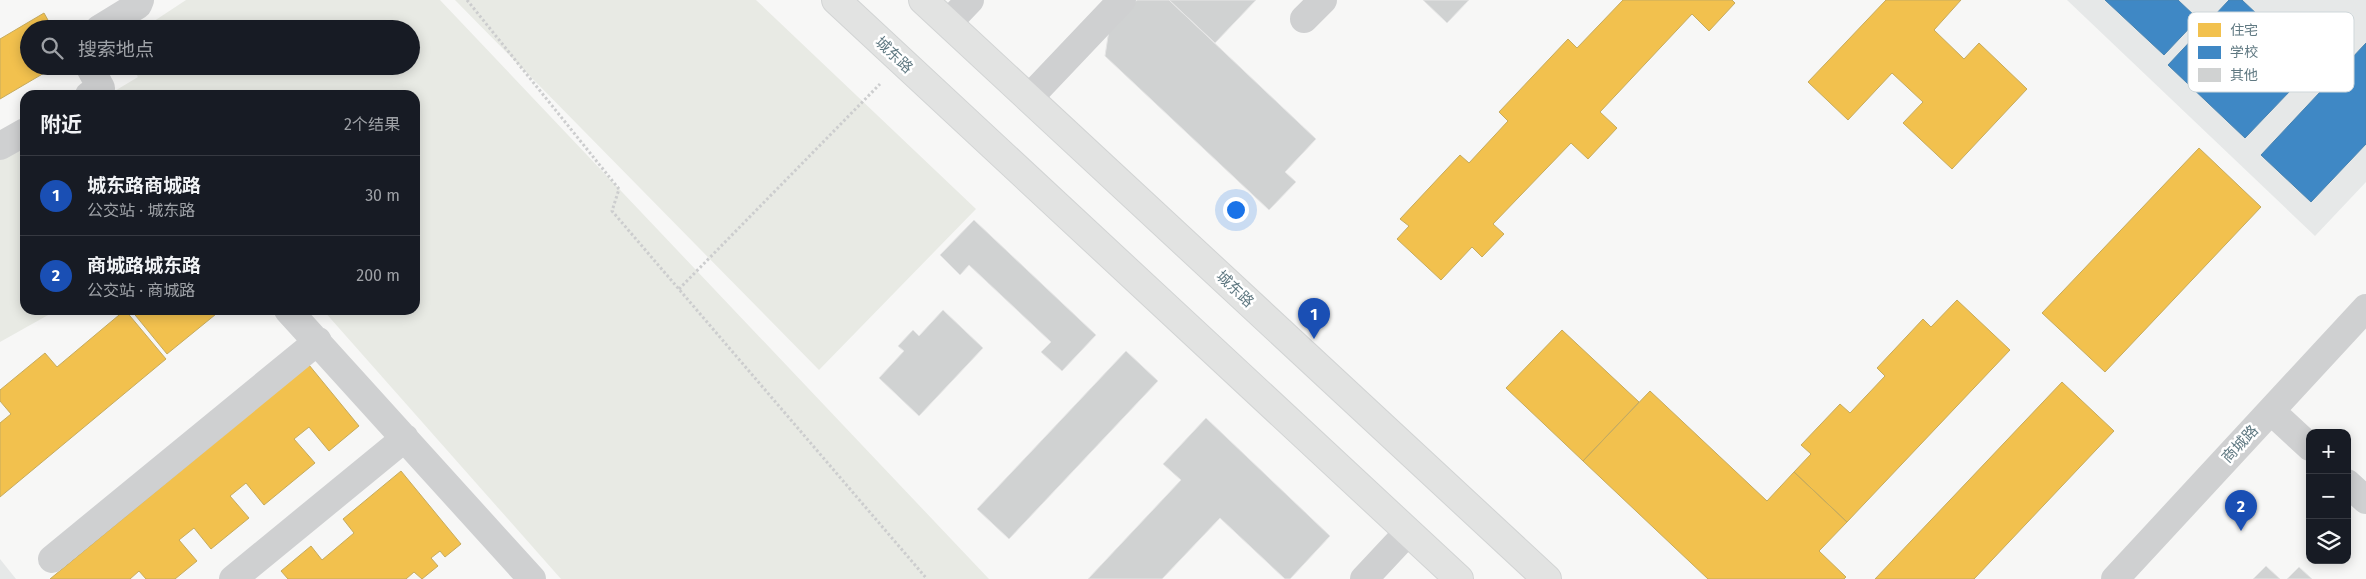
<!DOCTYPE html>
<html lang="zh">
<meta charset="utf-8">
<style>
body{margin:0;font-family:"Fira Sans","Noto Sans SC",sans-serif;background:#242831;color:#f1f3f6}
.controls{position:absolute;right:15px;bottom:15px;display:grid;overflow:hidden;border-radius:10px;box-shadow:0 2px 12px #0003}
.controls button{width:45px;height:45px;display:grid;place-items:center;padding:0;border:0;border-bottom:1px solid #363941;background:#171b24;color:#f1f3f6;font:25px sans-serif}
.you{position:absolute;left:1235px;top:209px;width:18px;height:18px;margin:-12px;border:4px solid #fff;border-radius:50%;background:#1a73e8;box-shadow:0 0 0 8px #1a73e833}
.badge{display:grid;place-items:center;width:32px;height:32px;border-radius:50%;background:#0b8043;color:#fff;font-size:16px;font-weight:700}
.pin{position:absolute;translate:-50% -41px;filter:drop-shadow(0 1px 2px #0008)}
.pin::after{content:'';position:absolute;top:26px;width:18px;height:15px;background:inherit;clip-path:polygon(0 0,100% 0,50% 100%)}
.list{margin:0;padding:0;list-style:none}
h2{display:flex;justify-content:space-between;align-items:center;height:65px;margin:0;padding:0 20px;font-size:21px}
h2 small{font-size:16px;font-weight:400;color:#9ea1a6}
.list li{display:grid;grid-template-columns:32px 1fr auto;gap:15px;align-items:center;box-sizing:border-box;height:80px;padding:0 20px;border-top:1px solid #363941}
.list b{display:block;font-size:19px;white-space:nowrap}
.list p{margin:0;font-size:16px;white-space:nowrap;color:#9ea1a6}
.list em{font-size:16px;font-style:normal;color:#9ea1a6}
.icon{flex:none;width:28px;height:28px;fill:none;stroke:currentColor;stroke-width:2;stroke-linecap:round;stroke-linejoin:round}
.map{position:relative;flex:none;width:2366px;height:579px;overflow:hidden}
.search{position:absolute;background:#171b24;box-shadow:0 2px 12px #0003;left:20px;top:20px;width:400px;height:55px;display:flex;align-items:center;gap:12px;box-sizing:border-box;padding:0 18px;border-radius:28px;color:#9ea1a6;font-size:19px}
.panel{position:absolute;background:#171b24;box-shadow:0 2px 12px #0003;left:20px;top:90px;width:400px;height:225px;border-radius:15px}
.map>svg:first-child{display:block}
</style>
<div class="map">
<svg width="2366" height="579" viewBox="0 0 2366 579">
<rect width="100%" height="100%" fill="#f7f7f6"/>
<path fill="#e6e8e8" d="M2067,0H2366V182L2315,236Z
M0,559L16,579H0Z"/>
<path fill="#e8eae4" d="M186,0H440L989,579H561L323,310H415V95H108L138,77L131,66H411V29H142Z
M455,0H756L976,209L819,370Z
M25,145V310H57L0,342V160Z"/>
<path fill="#f2c14e" stroke="#c6ab5e" d="M1623,0H1732L1735,3L1709,31L1692,14L1600,112L1617,128L1588,159L1571,143L1493,224L1504,234L1482,257L1472,247L1441,280L1397,239L1409,226L1400,219L1460,155L1469,163L1508,121L1499,112L1568,39L1577,48Z
M1886,0H1961L1934,30L1964,59L1979,43L2027,89L1952,169L1903,123L1923,102L1892,73L1848,120L1808,82Z
M44,13L53,29H29V66H56L0,99V39Z
M2199,148L2261,207L2105,372L2042,313Z
M1957,300L2010,350L1847,522L1794,472L1811,454L1801,445L1840,404L1850,413L1885,376L1877,368L1923,319L1931,327Z
M125,310L166,359L0,497V423L11,414L0,401V390L45,353L57,367Z
M131,310H221L167,354Z
M1562,330L1639,402L1583,461L1506,388Z
M309,365L359,426L329,451L309,427L294,439L315,463L264,505L246,483L230,496L249,518L211,549L194,528L179,540L197,561L175,579H146L139,571L130,579H50Z
M2062,382L2114,431L1974,579H1875Z
M1650,391L1767,501L1794,472L1847,522L1819,551L1846,577L1844,579H1708L1583,461Z
M401,471L461,544L445,557L440,551L431,558L438,566L422,579L414,572L406,579H288L281,571L311,546L322,560L354,533L343,519Z"/>
<path fill="#3f88c5" stroke="#4984b1" d="M2105,0H2178L2198,19L2164,55Z
M2229,0H2242L2313,67L2245,138L2168,65Z
M2366,43V144L2311,202L2261,155Z"/>
<path fill="#d0d2d2" stroke="#e6e6e6" d="M1137,0H1169L1316,139L1285,172L1296,182L1269,210L1105,56L1109,30Z
M1169,0H1256L1215,43Z
M1423,0H1469L1447,23Z
M974,220L1096,335L1062,371L1041,352L1051,342L969,265L960,275L940,255Z
M943,310L983,348L919,416L879,378L904,351L898,346L913,330L919,336Z
M1126,351L1158,381L1009,539L977,509Z
M1206,418L1330,536L1290,579H1285L1220,518L1162,579H1088L1181,480L1163,464Z
M2266,566L2280,579H2253Z
M2299,567L2312,579H2287Z"/>
<g fill="none" stroke-linecap="round" stroke-linejoin="round">
<g stroke="#d2d4d4" stroke-width="30">
<path id="major" d="M836,0L1459,579
M923,0L1547,579"/>
</g>
<path stroke="#cccdce" stroke-width="3" stroke-dasharray="2.5 2.5" stroke-linecap="butt" d="M467,0L619,189L612,211L927,579
M679,289L880,84"/>
<path stroke="#cfd0d1" stroke-width="28" d="M1304,19L1323,0
M948,23L970,0
M99,29L138,5L140,0
M89,66L101,88L89,95
M1029,98L1122,0
M0,146L25,132
M288,310L532,579
M2271,411L2310,447
M2347,483L2366,500
M52,559L318,341
M233,579L405,438
M1364,579L1408,532
M2115,579L2366,308"/>
<use href="#major" stroke="#e2e3e2" stroke-width="28"/>
</g>
<g text-anchor="middle" dominant-baseline="central" stroke-width="5" stroke-linejoin="round" paint-order="stroke">
<g font-size="15" fill="#607982" stroke="#fff">
<text transform="translate(894 55) rotate(43)">城东路</text>
<text transform="translate(1235 289) rotate(43)">城东路</text>
<text transform="translate(2240 444) rotate(-47)">商城路</text>
</g>
</g>
<rect x="2188" y="12" width="166" height="80" rx="8" fill="#fff" stroke="#cfd7da" stroke-width="1"/>
<rect x="2198" y="23" width="23" height="14" fill="#f2c14e"/>
<rect x="2198" y="46" width="23" height="13" fill="#3f88c5"/>
<rect x="2198" y="68" width="23" height="14" fill="#d0d2d2"/>
<g font-size="14" fill="#607982">
<text x="2230" y="35">住宅</text>
<text x="2230" y="57">学校</text>
<text x="2230" y="80">其他</text>
</g>
</svg>
<div class="controls">
<button>+</button>
<button>−</button>
<button><svg class="icon" aria-label="layers" viewBox="0 0 24 24"><path d="M12 4l9 5-9 5-9-5zM3 14l9 5 9-5"/></svg></button>
</div>
<div class="you"></div>
<div class="pin badge" style="left:1314px;top:339px;background:#1a4fb4">1</div>
<div class="pin badge" style="left:2241px;top:531px;background:#1a4fb4">2</div>
<div class="search"><svg class="icon" aria-label="search" viewBox="0 0 24 24"><circle cx="10" cy="10" r="6"/><path d="M15 15l6 6"/></svg>搜索地点</div>
<section class="panel">
<h2>附近<small>2个结果</small></h2>
<ul class="list">
<li><span class="badge" style="background:#1a4fb4">1</span><div><b>城东路商城路</b><p>公交站 · 城东路</p></div><em>30 m</em></li>
<li><span class="badge" style="background:#1a4fb4">2</span><div><b>商城路城东路</b><p>公交站 · 商城路</p></div><em>200 m</em></li>
</ul>
</section>
</div>
